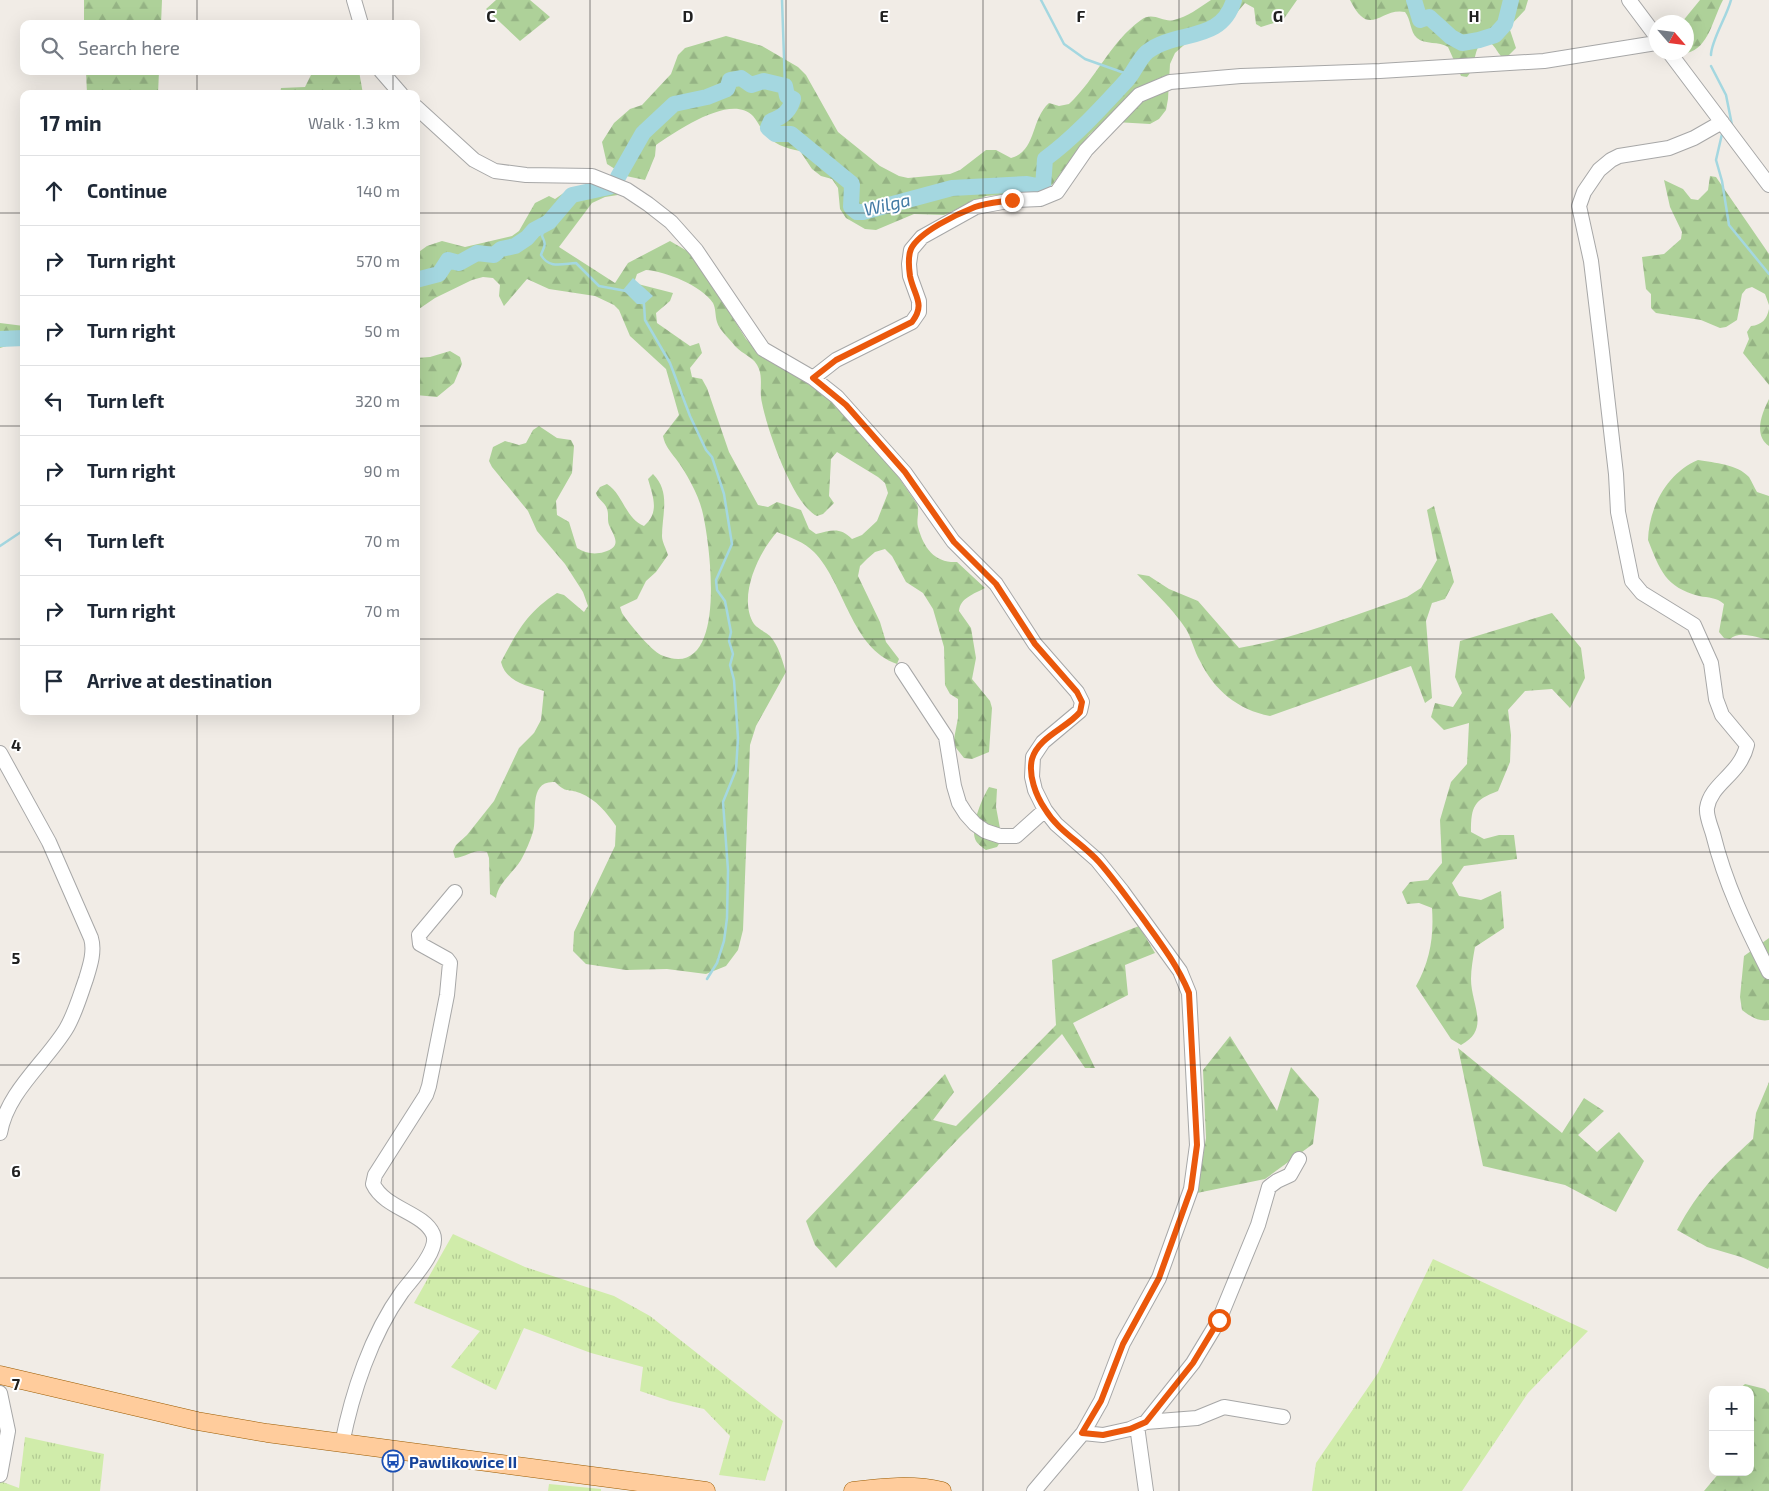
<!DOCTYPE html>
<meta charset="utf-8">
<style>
body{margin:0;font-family:"Exo 2",sans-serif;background:#f2f2f3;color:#1f2937}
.controls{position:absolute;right:15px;bottom:15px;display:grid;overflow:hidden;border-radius:10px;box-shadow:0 5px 20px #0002}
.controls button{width:45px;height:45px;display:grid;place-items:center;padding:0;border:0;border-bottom:1px solid #e0e1e3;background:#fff;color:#1f2937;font:25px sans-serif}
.compass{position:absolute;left:1649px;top:15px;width:45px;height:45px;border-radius:50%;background:#fff;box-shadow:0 5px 20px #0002;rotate:118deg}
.stop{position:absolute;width:15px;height:15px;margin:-11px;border:4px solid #ea580c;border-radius:50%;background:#fff}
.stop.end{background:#ea580c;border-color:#fff;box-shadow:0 1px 5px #0008}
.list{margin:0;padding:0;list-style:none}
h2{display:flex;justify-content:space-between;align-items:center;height:65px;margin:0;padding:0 20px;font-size:21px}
h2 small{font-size:16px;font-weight:400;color:#747a83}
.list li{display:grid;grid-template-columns:32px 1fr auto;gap:15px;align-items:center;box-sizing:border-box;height:70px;padding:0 20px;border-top:1px solid #e0e1e3}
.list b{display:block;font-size:19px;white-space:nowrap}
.list em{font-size:16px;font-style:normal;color:#747a83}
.icon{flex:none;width:28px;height:28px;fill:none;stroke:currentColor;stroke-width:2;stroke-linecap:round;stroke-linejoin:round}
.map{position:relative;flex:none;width:1769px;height:1491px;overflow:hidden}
.search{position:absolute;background:#fff;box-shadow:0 5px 20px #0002;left:20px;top:20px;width:400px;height:55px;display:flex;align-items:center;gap:12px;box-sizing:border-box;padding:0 18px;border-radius:10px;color:#747a83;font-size:19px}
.panel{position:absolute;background:#fff;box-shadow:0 5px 20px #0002;left:20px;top:90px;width:400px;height:625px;border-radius:10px}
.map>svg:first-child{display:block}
</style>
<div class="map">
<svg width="1769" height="1491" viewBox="0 0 1769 1491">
<defs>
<pattern id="grass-tufts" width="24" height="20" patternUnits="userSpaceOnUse" patternTransform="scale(1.25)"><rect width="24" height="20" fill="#d0ecaa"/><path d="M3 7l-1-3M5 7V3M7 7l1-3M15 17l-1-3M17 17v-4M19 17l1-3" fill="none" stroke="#b2ca92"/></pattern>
<pattern id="forest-firs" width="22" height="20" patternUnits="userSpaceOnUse" patternTransform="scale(1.25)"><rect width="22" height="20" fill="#aed199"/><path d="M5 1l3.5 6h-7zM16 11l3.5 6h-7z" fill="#95b384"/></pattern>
</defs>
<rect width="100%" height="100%" fill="#f1ece6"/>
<path fill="url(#grass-tufts)" d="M453,1234L525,1267L614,1296L650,1316L783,1421L765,1481L719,1475L730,1436L704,1409L670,1401L640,1391L643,1367L591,1353L524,1328L496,1390L451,1367L480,1331L414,1303Z
M1433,1259L1588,1331L1528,1393L1462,1491H1312L1316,1463L1378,1373Z
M25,1437L104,1454L100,1491H0V1481L19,1488Z
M549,1484L601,1489V1491H548Z"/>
<path fill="url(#forest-firs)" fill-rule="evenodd" d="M84,0H162L161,24H84Z
M496,0H530L550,17L520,41L486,9Z
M1211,0H1297L1283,20L1261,27L1256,24L1254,8L1245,3L1223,29L1203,39L1192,38L1175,53L1170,64L1168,99L1166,110L1159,119L1150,124L1115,122L1098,127L1089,135L1052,185L1037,192L986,196L944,215L914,214L876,230L865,229L846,218L840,209L838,188L832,179L821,176L812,169L800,151C787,149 771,143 763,132C760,126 757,121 753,116C731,93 677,131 656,145L655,156L645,180L626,176L607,164L602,142L614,123L630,109L642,105L671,74L678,55L685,48L726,36L762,46L798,67L806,75L838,132L880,166L899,176L908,178L950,174L960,170L986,150H996L1011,158C1037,151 1030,120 1049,103L1059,106L1069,104C1096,79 1110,42 1141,20C1153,11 1163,23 1174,20C1187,17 1199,8 1211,0Z
M1350,0H1528L1525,10L1509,27L1516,48L1508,56L1502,57C1495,50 1494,41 1483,41C1472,51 1477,66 1467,77L1461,76L1448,47C1439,41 1425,45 1417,38C1410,32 1411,19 1405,12C1380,7 1370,40 1350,0Z
M1700,0H1723C1713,18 1709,48 1687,53L1686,22H1682Z
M86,71H159L158,94H87Z
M313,71H359L363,94H280L281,88L305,87Z
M1710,176L1716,177L1769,254V305L1765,294L1752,287L1746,289L1742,294L1737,320L1726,327L1720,328L1701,320L1656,313L1651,308V294L1646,289L1642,257L1664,254L1681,239L1682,232L1670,207L1664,180L1683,189L1691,199L1698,200L1708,190Z
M583,185L606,187L624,194L605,197L592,203L559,247L615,283L628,263L670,241L694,255L746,339L760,352L826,396L875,443L917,504C920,512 916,519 918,527C924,549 935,563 957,562L985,588C974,594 960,598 959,611L971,628L976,658L972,679L990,701L992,708L989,752L972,759L964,758L953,744L958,718V699L950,694L945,685L944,647L933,609L923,593L906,582L892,556L885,549L875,552L867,559L860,566L858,576L880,622L886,642L899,659L897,664C851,648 845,584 814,552C804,542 790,537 777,532C759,552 737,597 754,624C758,629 766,632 770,636C779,646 782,660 786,672L756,726L750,745L743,930L738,950L726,966L706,974L667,969L626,970L586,964L573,951L574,932L615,846L616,826C606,812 597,800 580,793C567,788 567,794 555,782C527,780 538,816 533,832C530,841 526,851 521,860C513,873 498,883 496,898L490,894L489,858L487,852C474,848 467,857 455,858L453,851L456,845L467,835L494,801L519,748L534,733L541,720L544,691C527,686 506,682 501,662C517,632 527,612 557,593L564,595L584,612L588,606L583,592L565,564L537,531L528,511L492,467L489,461L493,447L505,441L519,445L526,443L533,430L539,426L557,438L571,440L574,446L572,473L556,501L557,515L569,522L577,548C585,553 594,555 604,552C623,547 614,536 609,525C607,520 609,514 607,509C605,502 598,500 596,493L600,487L607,484C623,494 625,518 644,526C660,512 653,497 648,479L653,474C671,492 662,514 662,536C662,542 666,548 668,555L656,572L646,581L637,599L620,607L622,613C629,624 651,650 661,655C730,685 710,541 702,510C698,494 686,472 676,459C670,451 665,446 663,436L679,415L666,369L630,336L619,310L614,305L595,296L549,289L527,279L504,306L499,296L500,285L493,278L483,277L472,280L435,298L416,311V254L427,246L442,241L465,247L512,236L519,231L535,203L549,196L555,199L568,190ZM646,270C665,271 702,286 713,303C716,309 715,315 717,322C719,330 730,339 735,346C743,355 755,357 759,369C763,380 759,391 762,403C767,429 793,505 817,516L823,514L834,503L829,496L831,459L837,452L878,477L885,483L888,493L877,521L862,535L852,539C840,527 832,530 816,534L809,529L801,510L777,502L768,507L758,505L729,452L707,388L702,379L692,377L690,368L702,353L699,343L690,346L657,323L656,313L670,301L673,293L634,283L637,274Z
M1769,309V385L1743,353L1749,339L1747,332L1751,326C1762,325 1767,319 1769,309Z
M0,323L24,326V344L16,343L0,348Z
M450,351L460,357L462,364L454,383L437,397L416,395V358L430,357Z
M1769,399V446C1753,435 1762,413 1769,399Z
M1698,460C1715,463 1737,464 1749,477C1752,482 1754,487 1757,492L1769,496V640C1757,638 1740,630 1730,639L1724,638L1719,632L1724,604C1716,597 1709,598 1699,596C1665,587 1660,570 1648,540C1649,507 1667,473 1698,460Z
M1434,506L1454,582L1445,599L1432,603L1426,621L1432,698L1425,703L1411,666L1270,716C1238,710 1214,690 1200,661C1194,651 1192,639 1186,629C1173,609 1154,592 1137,574L1149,576L1169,589L1198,601L1239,648C1297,638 1352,616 1407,597L1421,588L1437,560L1427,510Z
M1552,613L1581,648L1585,678L1570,708L1552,689L1525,691L1508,710L1511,735L1510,762L1498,791C1474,800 1471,806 1471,832L1484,839L1499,835H1514L1517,859L1464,866L1452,883L1459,896L1481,900L1501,891L1504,928L1475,947C1473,958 1471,969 1471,979C1471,1005 1491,1029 1461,1045L1451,1039L1416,986C1430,961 1434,937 1432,908L1419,903L1407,904L1402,892L1410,882L1428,880L1442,863L1440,820L1451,782L1467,764L1469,723L1444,730L1431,717L1435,703L1453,707L1462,693L1455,677L1460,641Z
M989,787L997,789L996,807L1002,839L997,847L986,850C983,848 978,844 976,841C969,829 982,798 989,787Z
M1139,926L1155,953L1125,965L1128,995L1073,1023L1095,1068H1085L1062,1034L959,1138L836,1268L815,1245L806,1221L945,1074L954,1092L933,1120L956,1126L1056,1025L1052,960Z
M1769,938V1020C1758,1022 1750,1016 1742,1010L1740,997L1744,956Z
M1230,1036L1277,1111L1291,1067L1319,1099L1313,1144L1265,1179L1197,1193L1206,1138L1203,1070Z
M1458,1048L1562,1133L1584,1098L1604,1111L1578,1135L1597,1152L1619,1132L1644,1161L1616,1212L1565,1185L1483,1166Z
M1769,1082V1267L1768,1269L1741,1257L1707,1247L1677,1230C1700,1188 1718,1171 1753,1139L1756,1113Z
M1745,1384L1765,1389L1769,1393V1491H1704L1720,1472H1750V1390H1738Z"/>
<path fill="#a4d7e0" d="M633,278L653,296L644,304H637L623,290Z"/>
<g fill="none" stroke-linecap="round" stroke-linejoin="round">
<path stroke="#a4d7e0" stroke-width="2.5" d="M782,0L785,86
M1041,0L1064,44L1085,59L1130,75
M1711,55C1711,41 1727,16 1731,0
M1711,66L1726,95L1732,125
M1722,134L1716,160L1722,181L1729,225L1769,274
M544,225L542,236C547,246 544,246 541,255C549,269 562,264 576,263L599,286L626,291
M642,302L644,304L645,320L670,363L690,416L706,450L712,457L724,494L732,544L716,580L717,590L725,601L731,632L729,641L733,654L730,665L734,680L738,738L736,770L723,802L728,870L727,918L724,941L717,963L707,979
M0,546L24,530"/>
<path stroke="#a4d7e0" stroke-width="16" d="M1414,0L1420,20L1429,17L1451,37L1462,43L1479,40L1495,35L1505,24L1511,0
M618,177L643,133L674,104L707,97L727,89L730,80L741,78L751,85L764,81L785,86L787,96L793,99C790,111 783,117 771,121L768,128L775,134H791L852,184L851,207L857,212H863L952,188L1027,184L1043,187L1045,159C1075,137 1101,108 1127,80C1134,72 1139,59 1147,52C1177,29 1221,44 1234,0
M416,280L439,274L448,260L459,263L477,253L494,255L501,249L515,246L527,238L534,230L549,222L572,195L609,187
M0,339L24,338"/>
<g stroke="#a7a7a7" stroke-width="16">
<path id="minor" d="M354,0L361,24
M1629,0L1656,36
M1669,52L1769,185
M381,71L401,94
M416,107L474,160L495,171L526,175L592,176L627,190L648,204L671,222L696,250L763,349L813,378L837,397L905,473L953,541L996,584L1035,644L1077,692L1082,702L1080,711L1043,742L1033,757L1032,777L1035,790L1045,810L1056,824L1097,860L1122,891L1180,971L1189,993L1197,1145L1191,1189L1159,1278L1123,1343L1101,1401L1083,1433L1034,1491
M1722,122L1694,138L1669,148L1619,156L1611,160L1599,170L1584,192L1579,206L1591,261L1602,352L1616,474L1618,512L1632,581L1642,593L1694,625L1711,663L1716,699L1722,715L1747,745C1740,775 1711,783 1707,808C1706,816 1711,827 1713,834C1725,883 1746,927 1769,972
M813,378L836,360L912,322L919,312V301L910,276L909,264L911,250L922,237L976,207L1013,200L1040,199L1057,192L1086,150L1139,95L1170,82L1241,76L1380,71L1544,61L1656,43
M902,670L946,737L954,786L959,803L966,814L975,824L985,831L1000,836H1016L1045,810
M0,753L49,842L91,938C95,951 90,966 86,979C80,996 75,1014 66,1029C45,1063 7,1092 0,1133
M0,1393L8,1431L0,1475
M1146,1422L1197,1418L1224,1407L1283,1417
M1137,1426L1146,1491
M1083,1433L1103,1435L1130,1429L1146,1422L1193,1363L1219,1320L1258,1225L1269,1187L1277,1181L1290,1175L1299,1159
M342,1444C352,1393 371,1335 402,1292C411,1280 440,1250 433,1234C423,1212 385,1209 373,1184L375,1175L426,1095L429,1086L447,995L450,963L447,959L420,944L419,935L455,892"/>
</g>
<g stroke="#9b5b00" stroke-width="19">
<path id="major" d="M0,1375L197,1421L267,1433L706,1491
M853,1491C883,1487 913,1484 942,1491"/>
</g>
<use href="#minor" stroke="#fff" stroke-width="14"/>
<use href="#major" stroke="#ffcc9c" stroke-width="18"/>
</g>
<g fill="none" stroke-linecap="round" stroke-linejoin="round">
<path stroke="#ea580c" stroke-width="6" d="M1012,200C1000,202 986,203 975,207C957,214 919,232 911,249C908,256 909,269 910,276C914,296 926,304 912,322L836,360L813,378L846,405L905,472L954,542L996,584L1035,644L1077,692L1082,702L1080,712C1067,728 1038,737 1032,759C1028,775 1036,796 1045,809C1058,831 1082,843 1099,862C1114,879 1127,898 1141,916C1159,941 1177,964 1189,993L1197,1145L1191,1189L1159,1278L1123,1344L1101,1401L1082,1433L1103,1435L1130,1429L1146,1422L1193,1363L1219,1320"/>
</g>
<path fill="none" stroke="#202020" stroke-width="1" stroke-opacity="0.55" d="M197,0V24M393,0V24M590,0V1491M786,0V1491M983,0V1491M1179,0V1491M1376,0V1491M1572,0V1491M197,71V94M393,71V94M0,213H24M416,213H1769M0,426H24M416,426H1769M0,639H24M416,639H1769M197,711V1491M393,711V1491M0,852H1769M0,1065H1769M0,1278H1769"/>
<defs>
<g id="bus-ring" transform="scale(1.125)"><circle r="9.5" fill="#fff" stroke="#1a4fb4" stroke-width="1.5"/><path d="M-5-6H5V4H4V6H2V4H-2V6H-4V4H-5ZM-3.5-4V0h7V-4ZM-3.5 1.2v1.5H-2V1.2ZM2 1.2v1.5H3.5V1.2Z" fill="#1a4fb4"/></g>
</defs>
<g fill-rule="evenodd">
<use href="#bus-ring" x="393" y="1461"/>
</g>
<g text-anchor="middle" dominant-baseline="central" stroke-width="4" stroke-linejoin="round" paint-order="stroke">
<g font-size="16" font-weight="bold" fill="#164399" stroke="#fff" text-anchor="start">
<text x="409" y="1461">Pawlikowice II</text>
</g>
<g font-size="18" font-style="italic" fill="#427aa4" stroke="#fff">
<text transform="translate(887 204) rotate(-13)">Wilga</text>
</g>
</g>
<g font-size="16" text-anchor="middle" font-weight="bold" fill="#202020" stroke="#fff" stroke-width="4" stroke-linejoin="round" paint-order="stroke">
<text x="491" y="22">C</text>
<text x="688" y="22">D</text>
<text x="884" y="22">E</text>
<text x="1081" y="22">F</text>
<text x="1278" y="22">G</text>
<text x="1474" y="22">H</text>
<text x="16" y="751">4</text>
<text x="16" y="964">5</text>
<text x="16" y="1177">6</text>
<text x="16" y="1390">7</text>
</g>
</svg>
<div class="controls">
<button>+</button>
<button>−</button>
</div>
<svg class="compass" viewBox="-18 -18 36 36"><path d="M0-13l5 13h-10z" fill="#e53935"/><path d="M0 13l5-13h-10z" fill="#747a83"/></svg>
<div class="stop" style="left:1219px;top:1320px"></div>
<div class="stop end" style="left:1012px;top:200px"></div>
<div class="search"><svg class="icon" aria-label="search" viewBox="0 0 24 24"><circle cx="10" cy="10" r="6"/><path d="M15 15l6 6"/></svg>Search here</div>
<section class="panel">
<h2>17 min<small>Walk · 1.3 km</small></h2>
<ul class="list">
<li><svg class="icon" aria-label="ahead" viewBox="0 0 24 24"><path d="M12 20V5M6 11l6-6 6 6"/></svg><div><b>Continue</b></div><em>140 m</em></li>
<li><svg class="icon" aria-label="right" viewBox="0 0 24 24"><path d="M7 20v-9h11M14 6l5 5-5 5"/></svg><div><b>Turn right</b></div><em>570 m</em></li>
<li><svg class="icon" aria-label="right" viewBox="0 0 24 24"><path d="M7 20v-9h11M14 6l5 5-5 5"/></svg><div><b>Turn right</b></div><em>50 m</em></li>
<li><svg class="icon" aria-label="left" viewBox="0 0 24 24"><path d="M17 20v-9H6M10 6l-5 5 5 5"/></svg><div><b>Turn left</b></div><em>320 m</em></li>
<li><svg class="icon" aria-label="right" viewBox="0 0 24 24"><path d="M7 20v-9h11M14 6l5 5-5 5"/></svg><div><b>Turn right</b></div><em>90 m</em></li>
<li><svg class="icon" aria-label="left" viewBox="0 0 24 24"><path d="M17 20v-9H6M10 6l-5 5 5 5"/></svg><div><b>Turn left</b></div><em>70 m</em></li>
<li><svg class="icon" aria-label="right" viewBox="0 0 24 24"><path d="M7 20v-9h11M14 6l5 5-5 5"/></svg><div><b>Turn right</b></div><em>70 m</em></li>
<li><svg class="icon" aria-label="arrive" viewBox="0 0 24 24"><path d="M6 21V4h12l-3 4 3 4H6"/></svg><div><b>Arrive at destination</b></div></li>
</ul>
</section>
</div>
